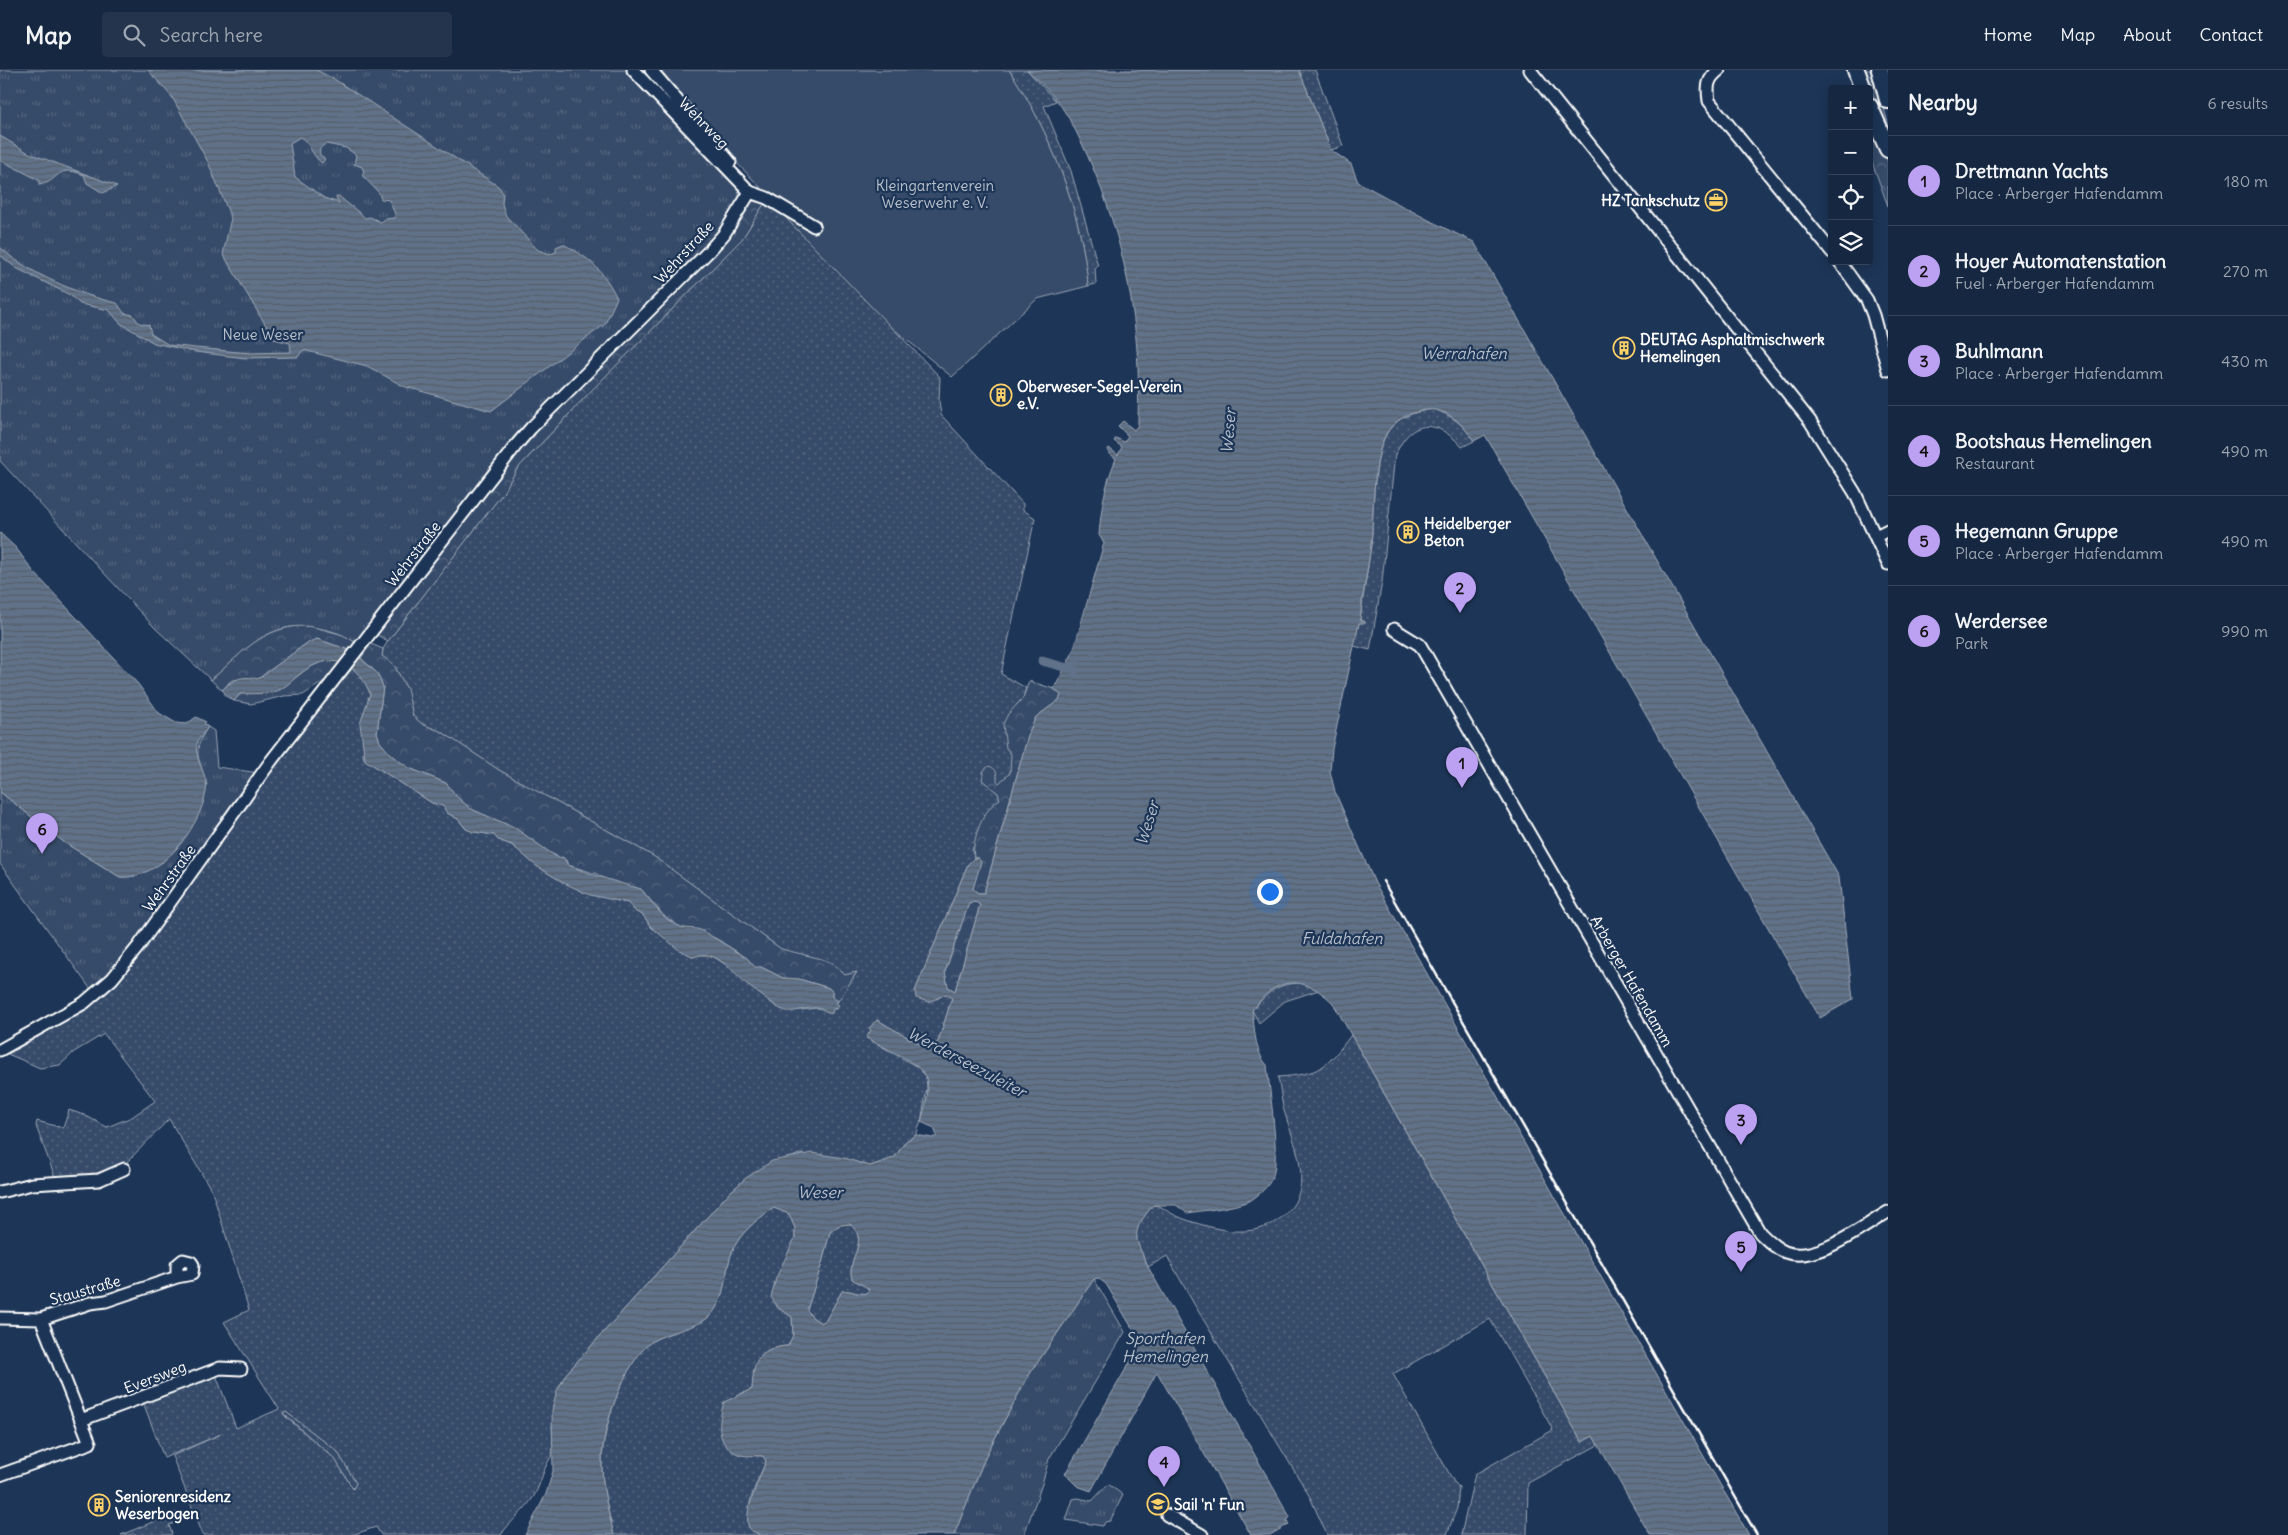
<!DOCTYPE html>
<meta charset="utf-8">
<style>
body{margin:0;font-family:Delius,sans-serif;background:#23344c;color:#f1f3f6}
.controls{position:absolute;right:15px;top:15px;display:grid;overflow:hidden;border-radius:5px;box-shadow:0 2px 12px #0003}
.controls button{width:45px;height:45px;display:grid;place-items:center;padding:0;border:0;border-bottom:1px solid #35445a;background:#162841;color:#f1f3f6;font:25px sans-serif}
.you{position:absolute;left:1269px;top:821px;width:18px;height:18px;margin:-12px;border:4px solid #fff;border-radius:50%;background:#1a73e8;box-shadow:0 0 0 8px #1a73e833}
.badge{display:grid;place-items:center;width:32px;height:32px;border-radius:50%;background:#bca0f2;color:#111;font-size:16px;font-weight:700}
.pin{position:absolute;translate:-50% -41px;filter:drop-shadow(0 1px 2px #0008)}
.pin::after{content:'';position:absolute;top:26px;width:18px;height:15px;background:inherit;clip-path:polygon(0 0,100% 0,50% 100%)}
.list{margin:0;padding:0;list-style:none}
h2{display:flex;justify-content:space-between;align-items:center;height:65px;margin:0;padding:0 20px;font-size:21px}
h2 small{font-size:16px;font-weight:400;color:#9ea6b1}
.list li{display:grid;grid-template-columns:32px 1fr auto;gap:15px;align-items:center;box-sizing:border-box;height:90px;padding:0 20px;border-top:1px solid #35445a}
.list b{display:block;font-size:19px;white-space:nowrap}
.list p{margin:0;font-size:16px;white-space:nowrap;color:#9ea6b1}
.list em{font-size:16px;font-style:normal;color:#9ea6b1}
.icon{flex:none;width:28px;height:28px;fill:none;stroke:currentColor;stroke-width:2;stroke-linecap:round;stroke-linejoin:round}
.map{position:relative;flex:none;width:1888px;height:1465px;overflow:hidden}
header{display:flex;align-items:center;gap:30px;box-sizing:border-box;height:70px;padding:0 25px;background:#162841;border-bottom:1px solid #35445a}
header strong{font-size:24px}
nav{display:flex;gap:28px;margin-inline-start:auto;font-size:18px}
.search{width:350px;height:45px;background:#23344c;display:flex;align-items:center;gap:12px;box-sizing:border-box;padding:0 18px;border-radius:5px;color:#9ea6b1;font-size:19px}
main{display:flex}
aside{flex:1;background:#162841}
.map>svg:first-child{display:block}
</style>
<header>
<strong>Map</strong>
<div class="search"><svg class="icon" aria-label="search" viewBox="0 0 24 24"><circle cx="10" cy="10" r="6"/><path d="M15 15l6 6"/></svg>Search here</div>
<nav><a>Home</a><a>Map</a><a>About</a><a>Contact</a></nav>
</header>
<main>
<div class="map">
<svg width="1888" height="1465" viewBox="0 0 1888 1465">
<defs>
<pattern id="grass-dots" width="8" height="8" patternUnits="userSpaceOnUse" patternTransform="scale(1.25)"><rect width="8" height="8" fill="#364b69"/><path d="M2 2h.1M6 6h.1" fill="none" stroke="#546680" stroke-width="1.8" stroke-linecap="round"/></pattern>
<pattern id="forest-crowns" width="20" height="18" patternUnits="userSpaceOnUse" patternTransform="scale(1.25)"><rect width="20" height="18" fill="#364b69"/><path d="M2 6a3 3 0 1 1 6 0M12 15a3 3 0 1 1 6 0" fill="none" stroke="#546680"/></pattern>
<pattern id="park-tufts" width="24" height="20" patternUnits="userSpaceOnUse" patternTransform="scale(1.25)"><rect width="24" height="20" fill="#364b69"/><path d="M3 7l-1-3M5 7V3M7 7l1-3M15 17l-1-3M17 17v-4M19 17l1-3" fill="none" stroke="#546680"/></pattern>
<pattern id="water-rules" width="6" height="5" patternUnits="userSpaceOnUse" patternTransform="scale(1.25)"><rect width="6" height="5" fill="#617289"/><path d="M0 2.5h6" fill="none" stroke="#555d67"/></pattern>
</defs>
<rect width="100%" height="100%" fill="#1d3557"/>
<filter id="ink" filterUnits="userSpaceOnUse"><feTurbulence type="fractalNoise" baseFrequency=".02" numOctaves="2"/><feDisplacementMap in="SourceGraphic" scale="10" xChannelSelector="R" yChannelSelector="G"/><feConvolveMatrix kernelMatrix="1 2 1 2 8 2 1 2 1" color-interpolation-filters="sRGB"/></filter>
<g filter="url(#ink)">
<path fill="url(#grass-dots)" stroke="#9aa5b4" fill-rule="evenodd" d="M1009,0H1027L1056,31L1044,36L1071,101L1098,196L1095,197L1096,214L1088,216C1083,145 1049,58 1009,0Z
M1299,0H1315L1343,76L1331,80Z
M764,134L784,146L940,307L939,331L941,345L1023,434V440L1035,448L1001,604L1026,618L1023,628L1017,634L1010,703L999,713L982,710L998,723L1000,729L972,779L974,788L968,794L915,921L937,929L946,923L952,928L938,972L925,977L877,950L867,968L919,998L926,1007L927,1018L921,1052L916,1065L906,1071L894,1088L870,1096L799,1084L746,1108L728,1124L566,1304L552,1356L554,1383C543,1396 542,1412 534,1426C525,1441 510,1451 501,1465H381L376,1457L352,1465H203L172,1386L221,1364L164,1388L143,1332L216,1305L236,1358L279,1339L224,1252L249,1240L212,1121L169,1049L126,1093L88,1106L55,1107L36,1056L37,1051L63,1058L69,1040L84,1045L107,1057L132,1047L155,1031L104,964L74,982L60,995L40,998L8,984L86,939L108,922L136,889L206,788L308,650L353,598L367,614L370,624L367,637L363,686L365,690L432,733L443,736L447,743L458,749L466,759L474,762L494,765C499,772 507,772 514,777C522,782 527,789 535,794C564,816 593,826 628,833L636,842L643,845L651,857L697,885H711L734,900L751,917L774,935L793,941L817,938L836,939V934L857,902L845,905L832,894L781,879L653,786L499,700L442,662L422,654L413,646L407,619L394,595L382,586L383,579L388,571L503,423L517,399L589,323L742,169ZM286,1342L337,1381L356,1413L353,1419L335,1389L286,1347L283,1344Z
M1434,339C1452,346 1463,354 1474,371L1462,377C1447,360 1425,346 1406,367C1401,372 1399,379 1395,384L1382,512L1370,580L1354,576L1359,553L1365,552L1360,550C1363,525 1368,500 1371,474C1374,445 1372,390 1386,365C1396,346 1415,342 1434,339Z
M1301,913L1319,920L1285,931L1259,953L1252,940C1269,922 1275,914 1301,913Z
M1351,965L1582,1372L1593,1366L1598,1375L1528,1413L1527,1465H1461L1475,1404L1553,1360L1490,1249L1393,1304L1454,1412L1459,1417L1457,1438L1447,1464L1327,1465L1310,1427L1194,1234L1167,1186L1148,1197C1133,1163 1129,1165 1153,1135C1162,1136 1162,1138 1169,1142C1184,1151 1215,1159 1232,1161C1250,1162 1268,1159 1282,1147C1318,1118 1293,1073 1283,1037C1281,1028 1280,1017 1278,1007C1321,1004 1326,998 1351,965Z
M774,1138L789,1144L795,1158V1168L788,1185L778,1238L792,1247L793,1266L788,1276C777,1276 762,1282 757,1291C753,1298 753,1311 752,1319L736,1326L739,1385L763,1386L766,1391C758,1411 735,1451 759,1465H614C608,1440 601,1415 602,1390C603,1357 624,1292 651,1272C665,1262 698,1258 710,1246C729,1225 723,1194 737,1172C746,1158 760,1147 774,1138Z
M850,1154C871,1172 846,1187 852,1209L868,1218L869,1222C861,1227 851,1219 842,1221L826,1250L821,1253L812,1247L807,1240L822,1193L830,1162L840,1155Z
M177,1442L181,1451L169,1455L172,1464L169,1465H121Z"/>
<path fill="url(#forest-crowns)" stroke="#9aa5b4" d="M1864,0H1873L1888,53V64Z
M1869,48L1888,92V136L1869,84Z
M752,131L764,134L742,169L589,323L517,399L503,423L388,571L377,565L532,363L717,182Z
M307,555L347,566L357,574L352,581L317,569L307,573L258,609L232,610L222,620L211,610C244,581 260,558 307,555Z
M371,574L383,579L382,586L394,595L407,619L413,646L422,654L442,662L499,700L653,786L781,879L822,889L832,893L845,905L857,902L838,931L832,927V921L829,918L799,909L783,908L761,897L755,898L747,888L715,868L680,857L664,846L641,819L610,812L597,804L568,795L566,790L548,782L515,758L471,739L457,727L446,713L409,698L391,685L380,672L377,663L383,617L377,603L361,588Z
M326,590L343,592L330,611L327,609L303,625L284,626L251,634L234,631L240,624L280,620L308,598Z
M1029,611L1054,619L1061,625L1059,630L1036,647L1029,662L984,823H978L973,819L978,788H974C971,770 984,737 1000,729L998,723L982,710L984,700L989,696C997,699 997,703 997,711L999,713L1010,703L1011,684L1006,678L1003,654L1008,644L1023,628Z
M974,831L980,835L955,921L948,917L945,902L969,833Z
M286,1342L337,1381L356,1413L353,1419L335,1389L286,1346L283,1344Z"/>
<path fill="url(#park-tufts)" stroke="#9aa5b4" d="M0,0H628L738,117L740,131L721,161L529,352L503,382L357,574C345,564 333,561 318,558C270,548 244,581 211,610L155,558L0,391Z
M208,657L214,661L217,697L259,703C230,740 202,778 175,816C150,852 125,892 92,921L0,794V722L65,773L120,807L135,806L163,792L207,715C199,688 191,682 208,657Z
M1094,1209L1125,1262L1049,1389L1042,1414L1024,1465H954L986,1385L1027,1308Z
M1108,1414L1123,1425L1110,1451L1105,1452L1103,1456L1066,1450L1073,1429L1078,1428L1092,1431Z"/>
<path fill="#364b69" stroke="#9aa5b4" d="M647,0H1009C1049,58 1083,145 1088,216L1037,229L952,307L889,255L784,146L764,134V121Z"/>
<path fill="url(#water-rules)" stroke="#a0aab8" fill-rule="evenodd" d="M148,0H316L334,9L498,116L503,123L502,134L506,146L538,180L550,184L556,182V177L563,174C590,188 603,200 617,228L605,254L491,341L403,316L367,296L303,280L298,287L246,288L195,282L154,273L120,253L109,240L80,234L70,225L16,198L0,185V177C25,202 82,226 117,233L124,243L133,245L139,253L149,255L151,264L169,275L195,278L250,283L291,282L290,273L274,269L223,184L231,148L208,92L172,27ZM300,67C311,73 311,86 322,93L325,89L320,85C319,79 320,77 326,74L346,78L356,85L354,94L362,97L364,102L362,105L379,123L381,129L389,130L395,144V148L385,149L381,152L370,147L365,148C357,140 347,134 339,126L336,127L339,133L324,128L295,107L290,73Z
M1027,0H1299L1331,80L1351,94L1358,112C1397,133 1434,154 1474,172L1839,807L1853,929L1820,948L1485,365L1474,371C1463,354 1447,337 1425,340C1409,343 1393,350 1385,366C1372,392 1374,444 1371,475C1368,500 1362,525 1360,550L1366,553H1359L1332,679L1330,701L1335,722L1375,813L1749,1465H1650L1593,1366L1582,1372L1333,933C1316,916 1294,905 1271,920C1264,925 1258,934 1252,940C1255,958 1254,981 1267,995C1269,1017 1281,1091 1272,1108C1268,1117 1259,1125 1251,1130C1234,1138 1206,1140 1187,1143L1176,1135H1153C1130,1164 1134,1165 1148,1197L1290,1447L1287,1451L1289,1454L1270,1465H1251L1157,1302L1091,1421L1077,1416L1065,1404L1141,1273L1106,1214L1098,1208L1094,1209L1027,1308L986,1385L954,1465H762C758,1463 751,1462 749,1457C742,1445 761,1405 766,1391L763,1386C756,1385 745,1387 738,1384C715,1375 718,1352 724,1332L752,1319C753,1311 753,1298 757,1291C762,1282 777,1276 788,1276L793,1265L792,1247L778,1238L771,1227L776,1208L795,1168V1158L789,1144L774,1138C760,1147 746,1158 737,1172C723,1194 729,1225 710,1246C698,1258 665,1262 651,1272C625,1292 602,1357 602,1390C601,1415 608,1440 614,1465H525L546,1424L553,1401L552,1340L557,1321L566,1304L728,1124L746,1108L772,1091L812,1083L844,1088L870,1096L894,1088L906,1071L916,1065L932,1068L937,1066L934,1058L921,1052C924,1040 932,1018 925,1006C919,992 881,976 866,968L871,960L869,958L877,950L925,977L938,972L952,928L946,924L929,932L916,928L915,921L968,794L974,788H978L981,792L973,819L978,823H984L1029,662L1036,647L1059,630L1061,625L1054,619L1072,584L1104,473L1099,465C1101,439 1105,414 1116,389L1107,381L1109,378L1118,385L1122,377L1114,371L1116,368L1124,372L1128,366L1118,356L1123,351L1134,360L1138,355V348C1142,259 1125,170 1089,89C1081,71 1072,52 1061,36C1052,23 1039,11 1027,0ZM975,831L980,835L955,921L948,917L945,902L969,833ZM850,1154C871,1172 846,1187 852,1209L868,1218L869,1222C861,1227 851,1219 842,1221L826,1250L821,1253L812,1247L807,1240L822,1193L830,1162L840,1155Z
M0,66L29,83L117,116L103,123L87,113L84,105C55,93 60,112 39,115V110L0,90Z
M0,463L16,478L33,501L138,614L159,643L176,653L187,654L196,647L206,652L204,654L208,657C205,662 199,668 197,673C193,690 210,706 206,722C199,759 161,810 120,807L65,773L0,722Z
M317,569L352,581L377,603L383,617L377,662L380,672L391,685L409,698L446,713L457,727L471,739L515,758L558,788L563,787L568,795C592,805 616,812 641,819C652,832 662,849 679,856C686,860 695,857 703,861L747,888L755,897H761L783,908L799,909L829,918L832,921V927L838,931L836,934L839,935L836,939L834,938L831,944C827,942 821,938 817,938C802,937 789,947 776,936C768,930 759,924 751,918C737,906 714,876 694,887L679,880L651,857L643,845L636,842L628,833L590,825L564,813L535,795L512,775L498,770L494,765L474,762L466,759L458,749L447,743L443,736L432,733L365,690L360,654L370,624C359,594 334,582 307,599C297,605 289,615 279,620C268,625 252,623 240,624L234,631L224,625L225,623L222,620C233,609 242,605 258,609L307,573Z"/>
<path fill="#1d3557" d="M1099,472H1103L1072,584L1069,585L1101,478L1102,473Z"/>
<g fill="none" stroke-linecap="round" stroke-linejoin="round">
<path stroke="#617289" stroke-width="9" d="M1042,591L1075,600"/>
<g stroke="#fff" stroke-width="15">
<path id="minor" d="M633,0L750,122
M651,0L730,92
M1530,0L1810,351L1855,423L1888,494
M1719,0C1707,9 1707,17 1709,31L1832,182
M750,122L767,128L814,156
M1839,191L1867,230L1873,245L1888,300
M1876,466L1888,460
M1394,559L1420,575L1760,1163C1767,1170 1775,1178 1785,1182C1815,1194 1862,1157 1888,1142
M0,980L84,933L112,909L138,877L271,691L517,374L531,358L709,181L724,164L750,122
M0,1122L32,1114L99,1110L124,1099
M183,1190L191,1192L193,1195L192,1204L177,1207V1195Z
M0,1248L41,1249L90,1233L106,1231L177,1207
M81,1350L220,1298L241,1299
M0,1405L90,1373L41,1249
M1167,1445L1202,1465"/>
</g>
<g stroke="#fff" stroke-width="20">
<path id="highway" d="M1856,0L1863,19
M1880,0L1888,30
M1869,36L1888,79"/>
</g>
<use href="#minor" stroke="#1d3557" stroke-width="11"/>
<use href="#highway" stroke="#1d3557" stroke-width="16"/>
<path stroke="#fff" stroke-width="2.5" d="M1383,811L1757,1465"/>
</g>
</g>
<defs>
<g id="office-ring" transform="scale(1.125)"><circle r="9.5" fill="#1d3557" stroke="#ffd166" stroke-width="1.5"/><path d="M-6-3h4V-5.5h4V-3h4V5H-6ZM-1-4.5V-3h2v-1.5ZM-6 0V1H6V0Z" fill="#ffd166"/></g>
<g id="building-ring" transform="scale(1.125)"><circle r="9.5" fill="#1d3557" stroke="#ffd166" stroke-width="1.5"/><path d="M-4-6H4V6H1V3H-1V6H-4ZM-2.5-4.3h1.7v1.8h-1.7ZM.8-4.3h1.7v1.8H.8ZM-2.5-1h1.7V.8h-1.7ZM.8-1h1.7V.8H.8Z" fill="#ffd166"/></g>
<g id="school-ring" transform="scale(1.125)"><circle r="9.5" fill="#1d3557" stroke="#ffd166" stroke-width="1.5"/><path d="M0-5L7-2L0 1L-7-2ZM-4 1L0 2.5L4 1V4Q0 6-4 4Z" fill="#ffd166"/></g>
</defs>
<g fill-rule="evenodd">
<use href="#office-ring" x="1716" y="130"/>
<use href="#building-ring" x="1624" y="278"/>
<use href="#building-ring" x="1001" y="325"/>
<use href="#building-ring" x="1408" y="462"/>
<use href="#school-ring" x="1158" y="1434"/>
<use href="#building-ring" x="99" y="1435"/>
</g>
<g text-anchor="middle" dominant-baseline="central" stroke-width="4.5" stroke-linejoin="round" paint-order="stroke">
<g font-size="15" fill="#fff" stroke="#1d3557">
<text transform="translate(704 53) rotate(46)">Wehrweg</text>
<text transform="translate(684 182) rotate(-47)">Wehrstraße</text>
<text transform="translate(413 484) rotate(-52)">Wehrstraße</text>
<text transform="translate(169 808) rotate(-54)">Wehrstraße</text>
<text transform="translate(1632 911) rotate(60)">Arberger Hafendamm</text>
<text transform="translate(85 1220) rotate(-16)">Staustraße</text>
<text transform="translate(155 1307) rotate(-21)">Eversweg</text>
</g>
<g font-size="15" fill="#b9c0ca" stroke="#1d3557">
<text x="935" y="115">Kleingartenverein<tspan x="935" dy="17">Weserwehr e. V.</tspan></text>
<text x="263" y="264">Neue Weser</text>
</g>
<g font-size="15" font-weight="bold" fill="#fff" stroke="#1d3557" text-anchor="start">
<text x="1700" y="130" text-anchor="end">HZ Tankschutz</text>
<text x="1640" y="269">DEUTAG Asphaltmischwerk<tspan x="1640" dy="17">Hemelingen</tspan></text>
<text x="1017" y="316">Oberweser-Segel-Verein<tspan x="1017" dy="17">e.V.</tspan></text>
<text x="1424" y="453">Heidelberger<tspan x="1424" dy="17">Beton</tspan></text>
<text x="115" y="1426">Seniorenresidenz<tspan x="115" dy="17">Weserbogen</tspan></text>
<text x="1174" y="1434">Sail 'n' Fun</text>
</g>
<g font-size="16" font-style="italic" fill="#b8c0ca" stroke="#1d3557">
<text x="1464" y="283">Werrahafen</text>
<text transform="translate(1228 361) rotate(-85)">Weser</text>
<text transform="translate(1147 753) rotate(-73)">Weser</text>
<text x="1342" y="868">Fuldahafen</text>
<text transform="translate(967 992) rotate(28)">Werderseezuleiter</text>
<text x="820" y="1122">Weser</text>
<text x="1165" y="1268">Sporthafen<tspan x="1165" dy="18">Hemelingen</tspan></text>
</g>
</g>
</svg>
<div class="controls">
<button>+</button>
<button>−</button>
<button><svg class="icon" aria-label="locate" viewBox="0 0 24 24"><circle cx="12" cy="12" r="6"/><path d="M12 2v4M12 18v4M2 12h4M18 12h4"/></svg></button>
<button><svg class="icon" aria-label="layers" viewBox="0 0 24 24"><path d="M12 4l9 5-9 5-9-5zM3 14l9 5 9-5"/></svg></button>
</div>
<div class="you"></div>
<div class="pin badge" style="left:1462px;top:718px">1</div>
<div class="pin badge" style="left:1460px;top:543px">2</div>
<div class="pin badge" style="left:1741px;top:1075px">3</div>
<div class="pin badge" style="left:1164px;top:1417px">4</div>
<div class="pin badge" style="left:1741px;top:1202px">5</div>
<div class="pin badge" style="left:42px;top:784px">6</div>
</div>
<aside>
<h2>Nearby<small>6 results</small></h2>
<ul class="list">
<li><span class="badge">1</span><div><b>Drettmann Yachts</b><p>Place · Arberger Hafendamm</p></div><em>180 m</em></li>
<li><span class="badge">2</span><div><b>Hoyer Automatenstation</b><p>Fuel · Arberger Hafendamm</p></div><em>270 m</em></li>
<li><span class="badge">3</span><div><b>Buhlmann</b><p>Place · Arberger Hafendamm</p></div><em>430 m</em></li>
<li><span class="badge">4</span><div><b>Bootshaus Hemelingen</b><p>Restaurant</p></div><em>490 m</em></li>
<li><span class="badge">5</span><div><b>Hegemann Gruppe</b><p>Place · Arberger Hafendamm</p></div><em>490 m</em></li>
<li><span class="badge">6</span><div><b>Werdersee</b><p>Park</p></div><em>990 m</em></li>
</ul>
</aside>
</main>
